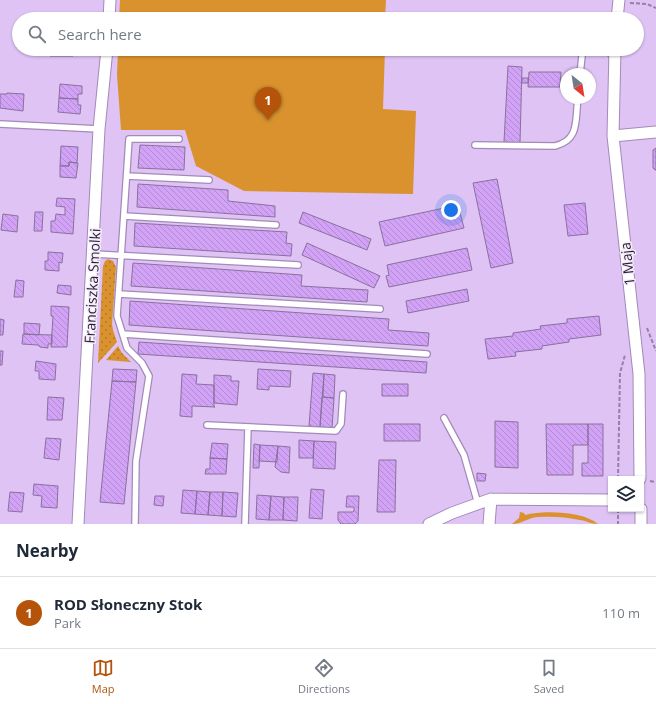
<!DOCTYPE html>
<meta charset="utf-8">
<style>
body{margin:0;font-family:"Open Sans",sans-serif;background:#f6f6f7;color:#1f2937}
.controls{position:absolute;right:12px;bottom:12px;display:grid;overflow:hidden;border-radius:0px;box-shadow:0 1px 3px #0004}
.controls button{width:36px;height:36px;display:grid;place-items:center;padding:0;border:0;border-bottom:1px solid #e0e1e3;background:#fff;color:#1f2937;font:20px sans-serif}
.compass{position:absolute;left:560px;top:68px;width:36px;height:36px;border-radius:50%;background:#fff;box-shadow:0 1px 3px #0004;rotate:150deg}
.you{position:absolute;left:451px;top:210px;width:14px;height:14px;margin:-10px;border:3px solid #fff;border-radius:50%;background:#1a73e8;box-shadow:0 0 0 6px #1a73e833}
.badge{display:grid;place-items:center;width:26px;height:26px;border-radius:50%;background:#b45309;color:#fff;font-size:13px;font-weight:700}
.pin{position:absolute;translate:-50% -33px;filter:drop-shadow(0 1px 2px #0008)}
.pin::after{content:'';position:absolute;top:21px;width:14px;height:12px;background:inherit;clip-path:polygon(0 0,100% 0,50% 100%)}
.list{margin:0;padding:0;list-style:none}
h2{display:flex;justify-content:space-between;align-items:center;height:52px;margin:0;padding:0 16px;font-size:17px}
h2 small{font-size:13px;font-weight:400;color:#747a83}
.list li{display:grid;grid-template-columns:26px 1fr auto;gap:12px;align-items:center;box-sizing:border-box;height:72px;padding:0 16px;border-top:1px solid #e0e1e3}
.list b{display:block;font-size:15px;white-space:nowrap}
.list p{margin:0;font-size:13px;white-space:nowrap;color:#747a83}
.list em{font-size:13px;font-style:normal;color:#747a83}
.icon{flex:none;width:22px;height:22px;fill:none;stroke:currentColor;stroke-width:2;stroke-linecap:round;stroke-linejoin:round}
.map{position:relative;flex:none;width:656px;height:524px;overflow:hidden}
.search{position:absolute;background:#fff;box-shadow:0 1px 3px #0004;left:12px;right:12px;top:12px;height:44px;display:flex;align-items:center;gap:10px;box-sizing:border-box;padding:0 14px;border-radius:22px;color:#747a83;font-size:15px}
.sheet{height:124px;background:#fff}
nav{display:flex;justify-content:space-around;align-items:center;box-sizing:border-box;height:56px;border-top:1px solid #e0e1e3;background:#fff;font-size:11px;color:#747a83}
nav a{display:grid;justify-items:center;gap:2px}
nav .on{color:#b45309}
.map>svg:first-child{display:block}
</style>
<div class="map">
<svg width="656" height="524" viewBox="0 0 656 524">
<defs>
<pattern id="grass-dots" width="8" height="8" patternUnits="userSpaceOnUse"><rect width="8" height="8" fill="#da922e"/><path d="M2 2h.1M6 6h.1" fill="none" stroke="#b17628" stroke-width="1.8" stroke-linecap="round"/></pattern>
<pattern id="building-back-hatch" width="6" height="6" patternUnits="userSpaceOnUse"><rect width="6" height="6" fill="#d1a2f6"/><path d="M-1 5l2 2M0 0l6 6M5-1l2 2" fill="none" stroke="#b38bd3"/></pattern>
</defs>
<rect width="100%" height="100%" fill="#dec3f4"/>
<path fill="url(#grass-dots)" d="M108,259L113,261L116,267L112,324L113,330L117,342L98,363L103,266L105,261Z
M118,346L122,353L131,362L106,360Z"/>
<path fill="#da922e" d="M120,0H386L385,19H119Z
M118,49H385L383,109L416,111L413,194L244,191L196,166L185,130H121L117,75Z
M520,512L524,513L525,515C543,510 583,511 598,524C591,524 587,521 580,520C567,517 552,516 539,517C529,517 522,524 512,524L519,518Z"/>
<path fill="url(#building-back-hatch)" stroke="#89719d" d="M54,49H73V51L54,50Z
M50,50L73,51V56H50Z
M508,66L522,67L520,143L504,142Z
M529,72H561L560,87H528Z
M522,78H528V83H522Z
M60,84L82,86V94H78V99L59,98Z
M7,93L24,94L23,111L0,108V94H7Z
M59,98L78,99V105H81L80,114L58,112Z
M140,145L185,147L184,170L138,168Z
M61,146L78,147L77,163L69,162V166H60Z
M656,148V170H655L653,168V150Z
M69,162L78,163L76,178L60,177V166H69Z
M497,179L513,263L491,268L473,183Z
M138,184L228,190V201L275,206V217L137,207Z
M57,198L75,199L73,234L51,232V221H55L56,214L65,215V207L56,206Z
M585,203L588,234L568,236L564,205Z
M458,205L464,228L385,246L379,222Z
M35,212H43L42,231H34Z
M303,212L371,239L367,250L299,223Z
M3,214L18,216L17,232L1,230Z
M135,223L287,232L286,243L292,244L291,256L134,246Z
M307,243L380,276L374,288L302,255Z
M467,248L472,270L389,287L386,276L389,275L387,265Z
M48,252L63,253L62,263L59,262V271L45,270V261H48Z
M133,263L302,275L301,286L368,290L367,302L131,286Z
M16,280L24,281L23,297H14Z
M58,285L71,286V295L57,293Z
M467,289L469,301L408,313L406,301Z
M130,301L389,319L388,330L429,333L428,346L129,325Z
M51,306L69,307L67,347H51L53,316H51Z
M599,316L601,335L569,339V342L542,346V349L515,352L516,356L488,359L485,339L513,336V333L541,329L540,326L567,323V319Z
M0,319L4,320L3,335H0Z
M24,323L40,324L39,335L24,334Z
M23,334L52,335V344H48V348L40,347L38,345L22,344Z
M139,342L427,362L426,373L138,354Z
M0,351H3L2,365H0Z
M36,361L56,364L55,380L39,379V371H35Z
M113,369L137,370L136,382L112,381Z
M258,369L291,371L290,387L269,386V390L257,389Z
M313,373L324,374L320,427L309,426Z
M182,374L197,375L196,384L214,385V407H215L192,406V417L180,416Z
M324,374L335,375L334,398L323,397Z
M214,375L231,376V381H239L237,405L214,403Z
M112,381L136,382L124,504L100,502Z
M382,384H408V396H382Z
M48,397L64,398L62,420H47Z
M322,397L334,398L332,428L320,427Z
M495,421L518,422V468L495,467Z
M384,424H420V441H384Z
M546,424H588V445H573V475H547Z
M588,424H603V476H582V463H588Z
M46,438L61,439L59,460L44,458Z
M299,440L314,441L313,458H299Z
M314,441L336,442L335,469L313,468Z
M212,443L228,444L227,459L210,458Z
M254,444L260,445L259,468H253Z
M260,445L278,446L277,462L259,461Z
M278,446L290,447L289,473L281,472L275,467Z
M210,458L227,459L226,474H205L206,469H210Z
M379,460H396L395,512H377Z
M477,473L486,474L485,481H477Z
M34,484L58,486L57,508L41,507L42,496L33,495Z
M311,489L324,490L322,519L309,518Z
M183,490L197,491L195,514L181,513Z
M197,491L210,492L208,515L195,514Z
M10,492L24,493L22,512L8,511Z
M210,492H223L222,516L208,515Z
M223,492L238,493L236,517L222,516Z
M257,495L271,496L269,520L256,519Z
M155,496H164L163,506L154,505Z
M271,496L284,497L283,520H269Z
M347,496H359L358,521L355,524H341L338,520V512H353L354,511V507H346Z
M284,497H298L297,521L283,520Z"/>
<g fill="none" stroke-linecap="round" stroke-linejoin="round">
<g stroke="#a38ab8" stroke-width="8">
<path id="service" d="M605,49L614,57
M580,74L582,56L581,49
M0,124L99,129
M475,145L555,146C580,140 575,120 578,98
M127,176L209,180
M124,216L276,225
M94,254L298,265
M119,294L380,309
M123,334L427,354
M444,418L464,455L478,504
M207,425L336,431L341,424L343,394
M135,524L136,461L149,376L142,363L127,348L117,316L129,139H179
M245,524L248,427"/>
</g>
<g stroke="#a38ab8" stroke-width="13">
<path id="minor" d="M109,19L110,0
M617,19L619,0
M615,49L613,136L639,374L640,479
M613,136L656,132
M78,524L99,129L107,49
M429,524L452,513L491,499L611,500
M489,524L491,499
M641,524V509"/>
</g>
<path stroke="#9581a5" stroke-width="2" stroke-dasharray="4 2" stroke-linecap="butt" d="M630,3L647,4L656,8
M647,328L656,351
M618,479L620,373L625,355
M650,481L656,482
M618,509V524"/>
<use href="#service" stroke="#fff" stroke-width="5.5"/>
<use href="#minor" stroke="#fff" stroke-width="11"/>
</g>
<g text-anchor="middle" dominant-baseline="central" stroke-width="3" stroke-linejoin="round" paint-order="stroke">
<g font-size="14" fill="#261c2e" stroke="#f5edfc">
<text transform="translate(627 264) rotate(-96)">1 Maja</text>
<text transform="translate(92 286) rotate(-87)">Franciszka Smolki</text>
</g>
</g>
</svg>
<div class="controls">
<button><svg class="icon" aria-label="layers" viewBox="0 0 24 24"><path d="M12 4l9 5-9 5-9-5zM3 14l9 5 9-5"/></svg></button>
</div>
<svg class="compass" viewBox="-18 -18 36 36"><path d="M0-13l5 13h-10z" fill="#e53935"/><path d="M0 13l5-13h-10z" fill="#747a83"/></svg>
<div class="you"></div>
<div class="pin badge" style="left:268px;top:120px">1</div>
<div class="search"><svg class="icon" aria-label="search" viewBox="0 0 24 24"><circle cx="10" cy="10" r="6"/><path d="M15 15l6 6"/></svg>Search here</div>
</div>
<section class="sheet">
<h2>Nearby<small></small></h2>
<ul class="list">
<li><span class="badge">1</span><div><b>ROD Słoneczny Stok</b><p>Park</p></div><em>110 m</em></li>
</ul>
</section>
<nav>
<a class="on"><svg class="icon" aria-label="map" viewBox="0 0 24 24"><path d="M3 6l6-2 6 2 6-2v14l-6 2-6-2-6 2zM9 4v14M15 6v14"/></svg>Map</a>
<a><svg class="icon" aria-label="directions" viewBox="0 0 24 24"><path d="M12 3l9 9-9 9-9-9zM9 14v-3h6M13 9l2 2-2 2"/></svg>Directions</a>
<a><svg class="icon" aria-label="saved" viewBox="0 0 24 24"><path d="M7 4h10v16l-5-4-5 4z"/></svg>Saved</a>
</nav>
